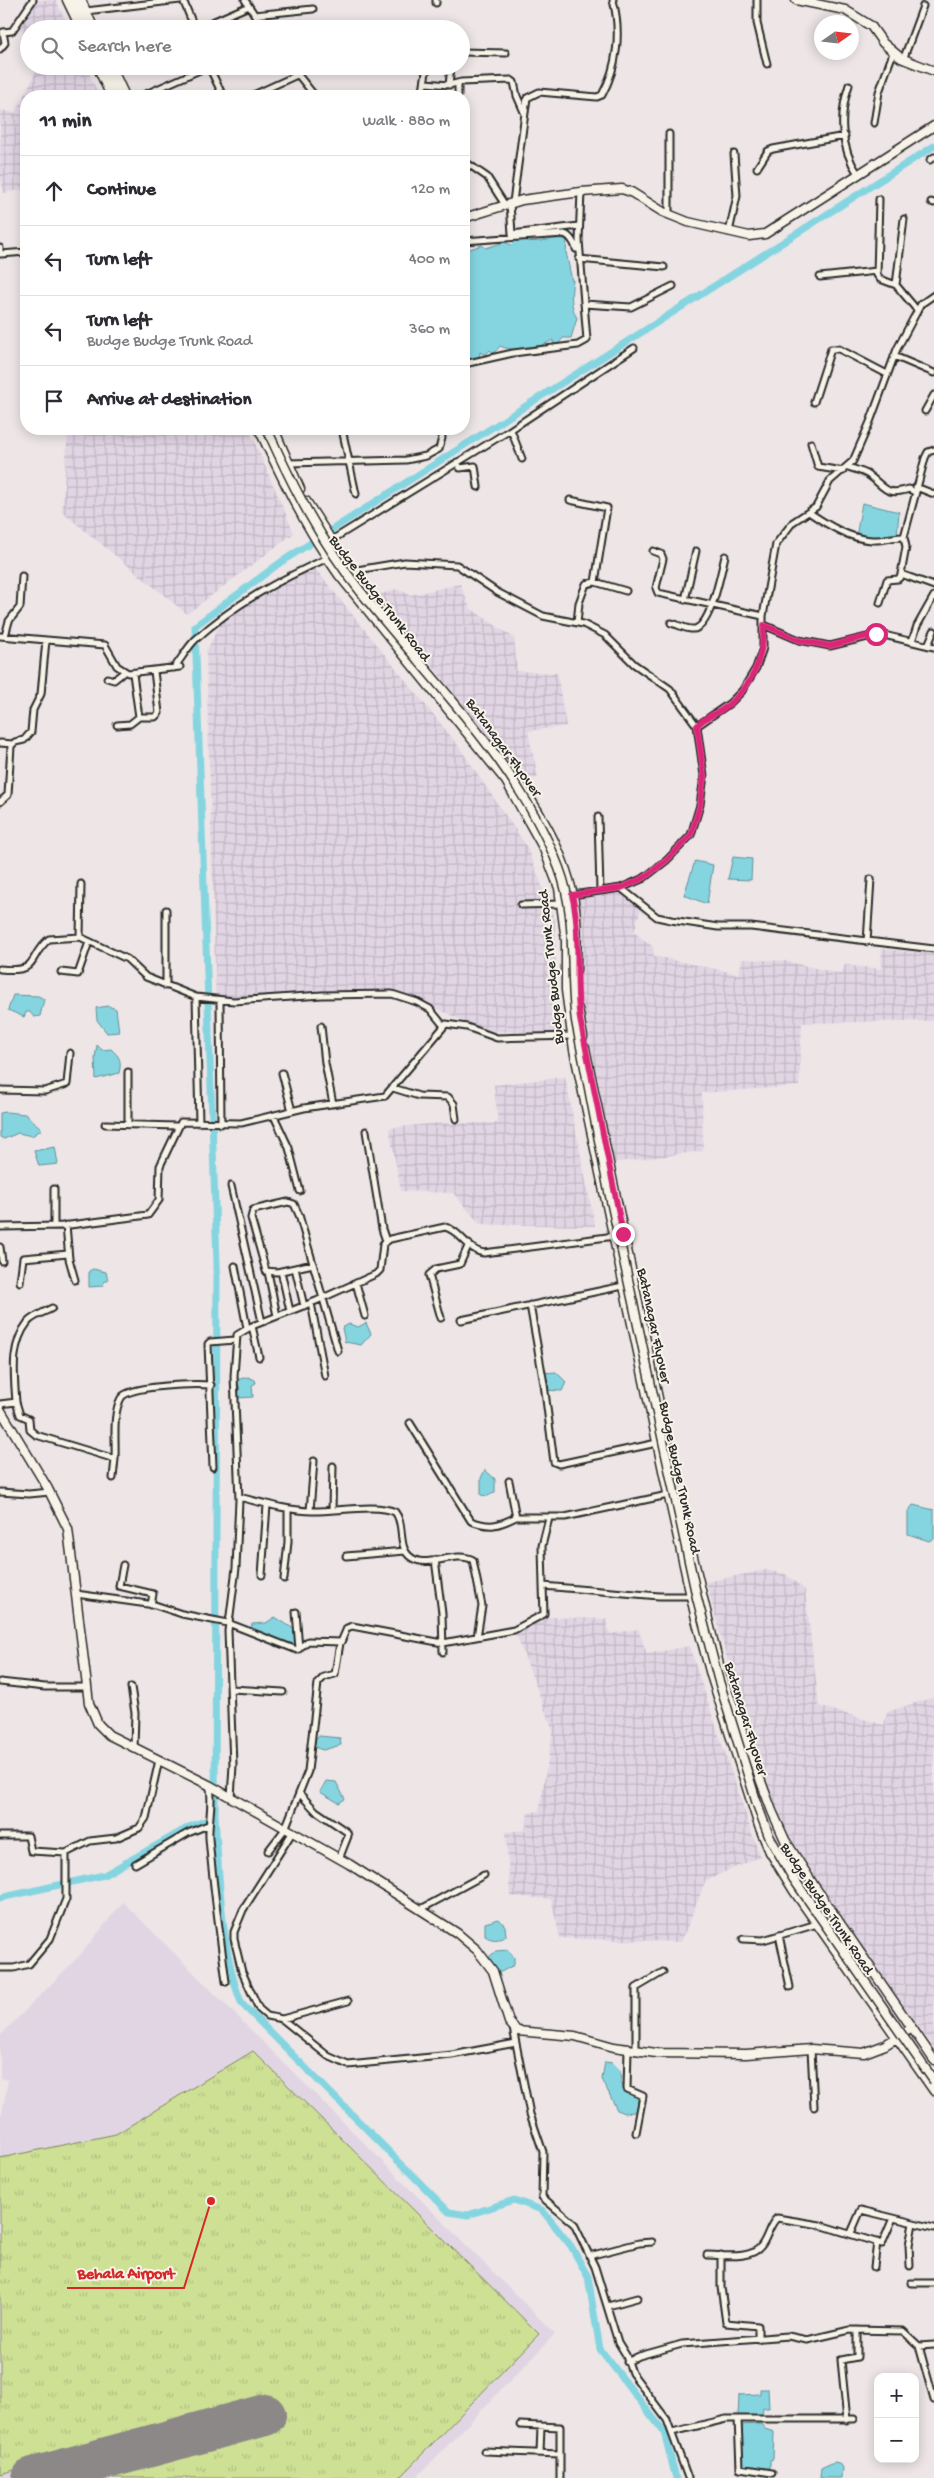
<!DOCTYPE html>
<meta charset="utf-8">
<style>
body{margin:0;font-family:"Gochi Hand",sans-serif;background:#f7f7f7;color:#2b2b33}
.controls{position:absolute;right:15px;bottom:15px;display:grid;overflow:hidden;border-radius:10px;box-shadow:0 2px 12px #0003}
.controls button{width:45px;height:45px;display:grid;place-items:center;padding:0;border:0;border-bottom:1px solid #e1e1e2;background:#fff;color:#2b2b33;font:25px sans-serif}
.compass{position:absolute;left:814px;top:15px;width:45px;height:45px;border-radius:50%;background:#fff;box-shadow:0 2px 12px #0003;rotate:76deg}
.stop{position:absolute;width:15px;height:15px;margin:-11px;border:4px solid #db2777;border-radius:50%;background:#fff}
.stop.end{background:#db2777;border-color:#fff;box-shadow:0 1px 5px #0008}
.list{margin:0;padding:0;list-style:none}
h2{display:flex;justify-content:space-between;align-items:center;height:65px;margin:0;padding:0 20px;font-size:21px}
h2 small{font-size:16px;font-weight:400;color:#7c7c81}
.list li{display:grid;grid-template-columns:32px 1fr auto;gap:15px;align-items:center;box-sizing:border-box;height:70px;padding:0 20px;border-top:1px solid #e1e1e2}
.list b{display:block;font-size:19px;white-space:nowrap}
.list p{margin:0;font-size:16px;white-space:nowrap;color:#7c7c81}
.list em{font-size:16px;font-style:normal;color:#7c7c81}
.icon{flex:none;width:28px;height:28px;fill:none;stroke:currentColor;stroke-width:2;stroke-linecap:round;stroke-linejoin:round}
.map{position:relative;flex:none;width:934px;height:2478px;overflow:hidden}
.search{position:absolute;background:#fff;box-shadow:0 2px 12px #0003;left:20px;top:20px;width:450px;height:55px;display:flex;align-items:center;gap:12px;box-sizing:border-box;padding:0 18px;border-radius:28px;color:#7c7c81;font-size:19px}
.panel{position:absolute;background:#fff;box-shadow:0 2px 12px #0003;left:20px;top:90px;width:450px;height:345px;border-radius:20px}
.map>svg:first-child{display:block}
</style>
<div class="map">
<svg width="934" height="2478" viewBox="0 0 934 2478">
<defs>
<pattern id="industrial-grid" width="8" height="8" patternUnits="userSpaceOnUse" patternTransform="scale(1.25)"><rect width="8" height="8" fill="#e1d5e4"/><path d="M0 4h8M4 0v8" fill="none" stroke="#c1b7c4"/></pattern>
<pattern id="grass-tufts" width="24" height="20" patternUnits="userSpaceOnUse" patternTransform="scale(1.25)"><rect width="24" height="20" fill="#cde094"/><path d="M3 7l-1-3M5 7V3M7 7l1-3M15 17l-1-3M17 17v-4M19 17l1-3" fill="none" stroke="#b0c080"/></pattern>
</defs>
<rect width="100%" height="100%" fill="#ede5e6"/>
<filter id="ink" filterUnits="userSpaceOnUse"><feTurbulence type="fractalNoise" baseFrequency=".02" numOctaves="2"/><feDisplacementMap in="SourceGraphic" scale="10" xChannelSelector="R" yChannelSelector="G"/><feConvolveMatrix kernelMatrix="1 2 1 2 8 2 1 2 1" color-interpolation-filters="sRGB"/></filter>
<g filter="url(#ink)">
<path fill="#e1d5e4" d="M123,1902L555,2334L416,2478H0V2114H2L8,2080L0,2078V2036L82,1953Z"/>
<path fill="url(#industrial-grid)" d="M26,0H56L69,29H29V35L16,27Z
M39,66H86L99,96H26V189L4,193L0,175V110L15,113Z
M68,429H249L294,533L187,614L62,512Z
M310,562L457,744L527,847L555,920L556,1033L484,1031L411,996L216,1000L206,652L223,618Z
M460,584L470,608L514,638L517,671L557,673L566,726L528,731L538,778L520,779L378,595L396,589L411,595Z
M618,891L641,908L634,932L653,947L654,956L739,974L742,959L785,961L841,974L845,965L881,969L882,949L934,954V1021L802,1023L799,1086L702,1093L703,1151L611,1163L577,983L580,898Z
M565,1077L595,1226L480,1224L453,1193L401,1191L389,1128L439,1123H498L494,1085Z
M766,1570L785,1574L805,1590L819,1706L884,1725L887,1712L934,1697V2048L851,1932L789,1836L772,1805L737,1696L706,1582Z
M549,1617L606,1619L610,1634L638,1629L647,1654L689,1646L760,1857L706,1880L681,1942L560,1938L551,1899L510,1896L506,1832L525,1830L528,1813L539,1811L553,1731L514,1629Z"/>
<path fill="url(#grass-tufts)" stroke="#7c8660" d="M253,2051L539,2334L399,2478H89L268,2428L261,2401L0,2474V2158L116,2134Z"/>
<path fill="#85d5e1" stroke="#619198" d="M519,237C532,248 553,235 567,240L566,252L572,281L573,280C571,293 570,307 577,318L571,338H563L558,344L553,343V340C539,348 515,353 500,346L493,354L490,350L485,355L480,352L479,360L475,362L464,358V247L470,249L482,245L486,248L505,242L511,245Z
M862,503L899,512L897,535L880,541L856,537Z
M733,857L752,859L751,880L728,879Z
M695,861L713,865L707,904L684,895Z
M13,995L38,996L44,999L40,1016L34,1017L30,1012H26L24,1017L8,1010Z
M108,1006L116,1009L119,1032L107,1033L97,1020L96,1008Z
M97,1045L102,1050L111,1049C120,1057 122,1061 119,1073L96,1079L95,1058Z
M6,1112L25,1114L42,1129L32,1136L18,1133L4,1139L0,1137V1113Z
M55,1147L58,1164L39,1166L34,1151Z
M93,1269L106,1272L108,1281H104L103,1286L89,1287V1271Z
M366,1323L371,1334L361,1345L345,1342L342,1328L349,1324L358,1327Z
M556,1372L566,1382L562,1391L543,1390L540,1380L543,1373Z
M248,1377L255,1380L256,1383L252,1385L253,1397L237,1398L240,1388L236,1380Z
M485,1470L495,1479V1492L488,1496L481,1495V1478Z
M913,1505L934,1510V1539L929,1541L908,1534V1512Z
M275,1617L297,1631V1646C280,1644 263,1644 249,1633L252,1624L266,1623Z
M319,1736L340,1738L341,1745L323,1750L314,1747V1740Z
M326,1781L336,1782L345,1799L339,1803L320,1792Z
M499,1919L505,1926L506,1936C500,1940 492,1941 485,1936V1923Z
M508,1950L514,1957V1965L499,1973L488,1958L496,1951Z
M605,2062L612,2063L620,2071C621,2087 623,2092 638,2098V2108L635,2112L624,2113L617,2110L602,2079Z
M760,2389H768L769,2408H763L762,2420L738,2419L739,2395L760,2394Z
M761,2424L765,2429L774,2432L773,2459L770,2460V2468L750,2469L739,2463L740,2425Z
M834,2462L839,2463L842,2468L841,2478H820L821,2468Z"/>
<g fill="none" stroke-linecap="round" stroke-linejoin="round">
<path stroke="#85d5e1" stroke-width="7" d="M0,1898L104,1875L189,1827L215,1817
M676,2478L664,2432L600,2349L588,2277L571,2246L542,2210L514,2200L468,2215L449,2212L242,2004C221,1957 219,1870 215,1817L217,1263L195,626L281,562L934,146"/>
<path stroke="#8c8888" stroke-width="42" d="M33,2478L265,2415"/>
<g stroke="#2b2b2b" stroke-width="9">
<path id="street" d="M183,0L195,29
M245,0L264,29
M436,0V3
M757,0V23L767,64
M86,11L180,0
M254,15L313,9
M196,29L249,6
M0,49L5,43L3,32L12,31L33,0
M461,52L506,53
M903,60L923,6
M214,66L212,73L223,96
M291,66L315,96
M426,83L449,85L461,82L511,80L514,82L517,96L524,112
M449,85L451,66
M849,85C839,115 840,147 858,174
M141,96L209,66
M251,96L297,75
M422,96L427,66
M458,96V83
M874,123L879,92L893,53
M669,134V215
M930,160L934,157
M464,161L487,177L505,205
M757,168L768,151L773,149L845,136
M879,199L877,275L880,279L896,285L917,310
M513,202L527,98L539,92L597,97L602,95C618,66 621,31 613,0
M931,202L934,203
M510,203L512,234L579,226
M729,232L737,196L734,154
M464,241L564,234C569,235 575,243 576,249
M0,248V254
M1,254L26,252
M579,259L664,267
M820,277L877,271
M896,285L904,219
M584,304L631,307L673,286
M894,356L934,373
M464,364L513,353L578,345L587,340L579,240L581,192
M814,402L831,349H839L887,374
M925,411L934,395
M342,429L356,494
M511,430L522,459
M811,443L818,467L843,471
M457,462L460,468L475,466L478,487
M288,463L406,460L426,456L439,449L442,438L441,429
M848,467C854,469 861,471 867,474C885,486 884,497 909,489L915,492
M916,487L934,494
M570,500L607,508L595,582
M810,513C828,525 850,539 872,540C883,541 894,536 904,537L906,547L901,574L934,586
M904,537L925,458L928,452L934,450
M330,541L507,432L634,348
M653,551L661,554L663,559L656,588L658,593L763,616
M351,571L405,562L457,565L497,592L543,616L583,624L605,635L634,664L670,689L697,726
M685,600L696,551
M880,603L887,580L898,579L902,575
M577,623L579,603L586,584L595,582L626,591
M671,623C677,624 691,632 697,628C712,621 721,572 725,556
M764,625L799,640L830,646L880,634L934,647
M0,636L105,645L117,666L128,673L180,667
M5,636L9,621L20,607L22,576
M912,641L917,626L934,596
M928,645L934,631
M174,668C181,659 187,648 195,640C235,603 281,579 330,557
M133,674L139,717H155L159,713L154,671
M107,678L114,680L124,672
M117,725L130,724L139,717
M0,743L13,744
M0,802L8,795L11,746L15,742L24,740L31,732L33,710L41,694L46,640
M598,817L600,891
M621,888L657,917L671,920L718,927H751L934,949
M572,895L621,888L644,878L667,860L691,835L700,805L704,776L697,726L730,703L742,691L756,668L763,648V616L776,544L793,522L816,507L830,481L853,461L870,422L897,349L921,304L934,295
M521,905L562,904
M166,910V986
M80,937L81,884
M867,942L871,879
M0,969C41,973 26,958 49,939L80,937L127,959L146,977L196,997L234,1001L322,995L392,994L417,1002L430,1009L443,1025
M61,972L78,974L89,942
M196,997L199,1123
M220,1000L221,1124
M321,1026L325,1063L333,1104
M128,1072V1123
M282,1073L292,1111
M393,1088L419,1096L448,1097L454,1104L456,1119
M0,1090L45,1091L67,1084L70,1053
M274,1116L289,1148L300,1191
M105,1124L177,1126
M366,1131L382,1229L386,1241
M231,1186L262,1322
M54,1189V1226
M66,1225L69,1259L75,1280
M0,1227L62,1226L148,1215L159,1200L160,1166L181,1122L241,1123L304,1108L385,1096L446,1024L467,1027L497,1038L574,1036
M0,1247L2,1261
M313,1264L277,1272L266,1271L251,1218L253,1210L288,1202L294,1204L299,1215L338,1351
M235,1266L247,1328
M295,1268L304,1306
M281,1271L290,1311
M268,1272L277,1316
M20,1282L23,1258L68,1254
M356,1283L365,1316
M311,1303L325,1376
M530,1305L544,1384L554,1462L559,1464L657,1443
M441,1318L429,1275L436,1269L460,1264L469,1244
M461,1320L623,1286
M252,1326L259,1357
M16,1402C14,1374 10,1345 28,1322C33,1316 45,1312 52,1308
M0,1404L16,1402L20,1415L29,1419L30,1430L36,1435L115,1459L113,1478
M410,1423L471,1521C490,1528 498,1526 516,1517
M115,1459C116,1440 112,1415 121,1398C129,1385 195,1384 211,1385
M213,1467L208,1344L210,1342L235,1340
M509,1481L516,1517H565L668,1495
M0,1492L29,1494L50,1492
M239,1497C263,1503 286,1510 311,1511C332,1512 378,1503 395,1512C406,1525 396,1548 412,1558C429,1569 455,1550 473,1560L482,1606L477,1637
M332,1510L333,1466
M310,1511L314,1461
M346,1556L405,1551
M435,1560L442,1613L443,1652
M123,1565L119,1586L153,1594L151,1605
M262,1575L267,1505
M284,1579L288,1542V1509
M543,1586L542,1546L549,1518
M76,1594L155,1605L182,1614L228,1623L297,1650L308,1641L341,1642L347,1628L352,1626L443,1643L514,1630L544,1614L543,1586L659,1596H691
M296,1612L299,1649
M0,1682L45,1687H86
M131,1687L135,1713L134,1748
M231,1689L283,1692
M209,1785C214,1798 208,1822 209,1838C213,1886 220,1934 226,1982
M299,1793L316,1811L347,1832L348,1836L339,1859
M231,1798L233,1765L228,1631L236,1568L239,1500L234,1376L237,1335L252,1326L316,1301L376,1274L380,1270L383,1244L390,1239L445,1227C460,1230 468,1251 484,1253L615,1236
M292,1833L243,1910L234,1932V1939L242,1972L259,2009L267,2016L282,2019L328,2056L348,2065L452,2055L516,2043
M0,1836H28L31,1851L66,1853L90,1841L116,1838L139,1828L146,1818L159,1760
M268,1851L285,1829L308,1771L318,1683L324,1677L335,1674L340,1643
M135,1864L188,1833L208,1825
M421,1909L484,1875
M779,1935L790,1987
M743,1939L763,1940L817,1924
M0,1968H14L29,1964L50,1939L66,1899V1853
M282,2019L348,2001
M513,2028L530,2114L543,2152L542,2197L574,2224L595,2267L618,2342L626,2355L632,2373L667,2420L688,2478
M811,2049L814,2107
M628,2050L627,2089L643,2096L636,2133
M636,2051V1988L663,1972
M851,2233L861,2210L934,2228
M707,2255C723,2255 751,2260 761,2246C768,2237 769,2225 777,2218L820,2225L882,2244L893,2218
M721,2255V2287L726,2323L758,2326V2339
M589,2256L639,2243L652,2242
M910,2266L909,2245L913,2223
M874,2267L877,2242
M911,2283H934
M608,2306L637,2298
M919,2346L934,2400
M627,2362L639,2356L682,2344L788,2336L807,2340L850,2330L903,2331L919,2346L934,2345
M738,2419L740,2468L772,2473
M847,2420L841,2360L857,2357V2330
M520,2425L560,2427V2478
M672,2432L726,2419H854
M484,2451L560,2454
M540,2453L541,2426"/>
</g>
<g stroke="#2b2b2b" stroke-width="11">
<path id="secondary" d="M67,0L81,29
M75,0L88,29
M81,0L94,29
M796,0L845,10L871,26L883,43L901,58L934,71
M97,66L111,96
M105,66L118,96
M111,66L125,96
M464,218L522,200L581,192L622,189L631,192L663,212L688,222L749,236L765,234L934,126
M259,429C283,480 306,529 339,575L506,781L544,849L559,888L566,941V990L574,1050L664,1475L696,1619L711,1675L759,1826L770,1852L794,1891L934,2091
M274,429L300,489
M306,501L351,571L405,640
M502,760C535,801 568,855 575,908C578,928 576,949 576,970
M578,1009L583,1037
M585,1048L669,1451
M0,1409L47,1487L68,1529L89,1703L98,1724L109,1735L209,1785L349,1864L457,1933L477,1950L493,1971L509,2022L517,2031L575,2036L614,2047L656,2053L746,2054L811,2049L864,2053L885,2045L912,2028
M680,1503L722,1677L772,1811L785,1840L813,1884L934,2060"/>
</g>
<use href="#street" stroke="#f7f3e8" stroke-width="5"/>
<use href="#secondary" stroke="#f7f3e8" stroke-width="8"/>
<g stroke="#2b2b2b" stroke-width="11" stroke-linecap="butt">
<path id="secondary-bridge" d="M267,429C293,487 321,542 361,592C429,678 520,764 559,868C578,917 569,970 576,1021L608,1187L697,1598L718,1678L758,1807L769,1836L793,1878L934,2081"/>
</g>
<use href="#secondary-bridge" stroke="#f7f3e8" stroke-width="8"/>
</g>
</g>
<g fill="none" stroke-linecap="round" stroke-linejoin="round" filter="url(#ink)">
<path stroke="#db2777" stroke-width="6" d="M623,1234L580,1019C574,978 582,935 572,895L621,888L644,878L667,860L691,835L700,805L704,776L697,726C703,718 714,715 723,709C752,688 763,660 764,625L799,640L830,646L876,634"/>
</g>
<g text-anchor="middle" dominant-baseline="central" stroke-width="4" stroke-linejoin="round" paint-order="stroke">
<g font-size="15" fill="#2b2b2b" stroke="#f7f3e8">
<text transform="translate(379 599) rotate(52)">Budge Budge Trunk Road</text>
<text transform="translate(503 748) rotate(54)">Batanagar Flyover</text>
<text transform="translate(552 967) rotate(-96)">Budge Budge Trunk Road</text>
<text transform="translate(653 1326) rotate(78)">Batanagar Flyover</text>
<text transform="translate(679 1478) rotate(78)">Budge Budge Trunk Road</text>
<text transform="translate(745 1719) rotate(73)">Batanagar Flyover</text>
<text transform="translate(826 1909) rotate(56)">Budge Budge Trunk Road</text>
</g>
</g>
<path fill="none" stroke="#d62828" stroke-width="2" d="M211 2201L184 2288H67"/>
<circle fill="#d62828" stroke="#f7f3e8" stroke-width="2" cx="211" cy="2201" r="5"/>
<g font-size="16" text-anchor="middle" font-weight="bold" fill="#d62828" stroke="#f7f3e8" stroke-width="4" stroke-linejoin="round" paint-order="stroke">
<text x="126" y="2278">Behala Airport</text>
</g>
</svg>
<div class="controls">
<button>+</button>
<button>−</button>
</div>
<svg class="compass" viewBox="-18 -18 36 36"><path d="M0-13l5 13h-10z" fill="#e53935"/><path d="M0 13l5-13h-10z" fill="#7c7c81"/></svg>
<div class="stop" style="left:876px;top:634px"></div>
<div class="stop end" style="left:623px;top:1234px"></div>
<div class="search"><svg class="icon" aria-label="search" viewBox="0 0 24 24"><circle cx="10" cy="10" r="6"/><path d="M15 15l6 6"/></svg>Search here</div>
<section class="panel">
<h2>11 min<small>Walk · 880 m</small></h2>
<ul class="list">
<li><svg class="icon" aria-label="ahead" viewBox="0 0 24 24"><path d="M12 20V5M6 11l6-6 6 6"/></svg><div><b>Continue</b></div><em>120 m</em></li>
<li><svg class="icon" aria-label="left" viewBox="0 0 24 24"><path d="M17 20v-9H6M10 6l-5 5 5 5"/></svg><div><b>Turn left</b></div><em>400 m</em></li>
<li><svg class="icon" aria-label="left" viewBox="0 0 24 24"><path d="M17 20v-9H6M10 6l-5 5 5 5"/></svg><div><b>Turn left</b><p>Budge Budge Trunk Road</p></div><em>360 m</em></li>
<li><svg class="icon" aria-label="arrive" viewBox="0 0 24 24"><path d="M6 21V4h12l-3 4 3 4H6"/></svg><div><b>Arrive at destination</b></div></li>
</ul>
</section>
</div>
